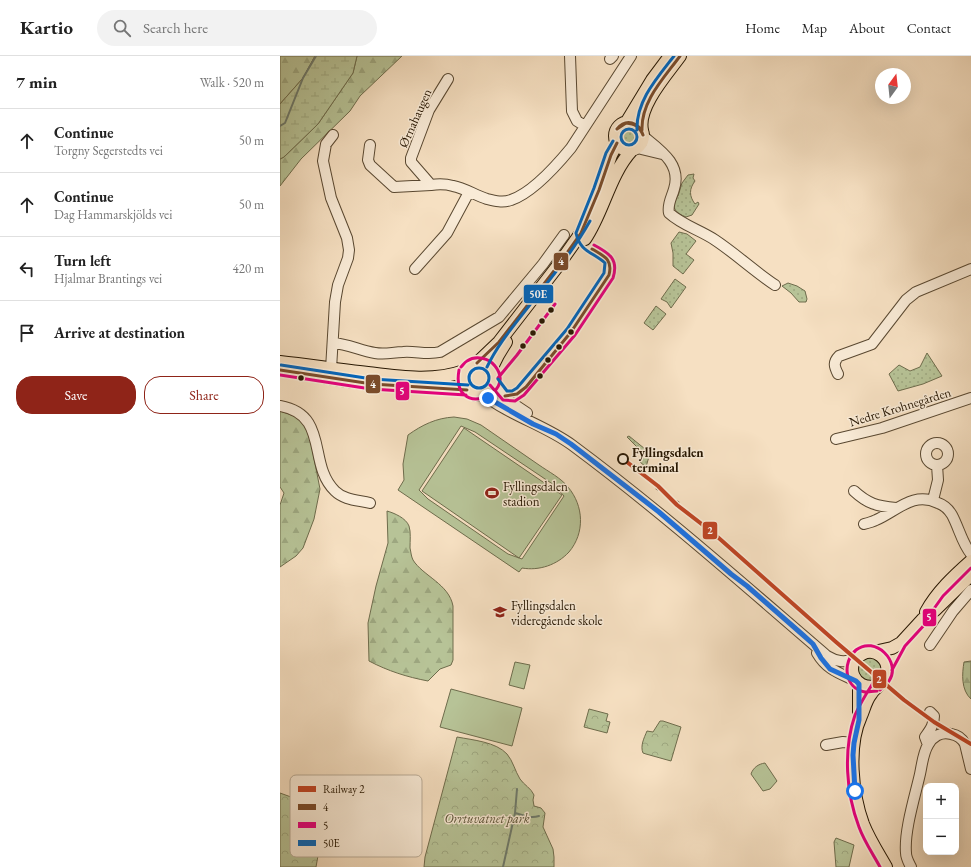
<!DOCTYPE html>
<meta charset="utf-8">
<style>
body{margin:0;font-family:"EB Garamond",serif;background:#f2f2f2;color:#222}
.controls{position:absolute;right:12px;bottom:12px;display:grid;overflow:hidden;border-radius:8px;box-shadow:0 4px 16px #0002}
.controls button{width:36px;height:36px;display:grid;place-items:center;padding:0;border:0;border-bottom:1px solid #e0e0e0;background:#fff;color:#222;font:20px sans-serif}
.compass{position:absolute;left:595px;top:12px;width:36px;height:36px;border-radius:50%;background:#fff;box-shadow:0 4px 16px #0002;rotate:15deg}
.stop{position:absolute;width:12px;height:12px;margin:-9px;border:3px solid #1a73e8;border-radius:50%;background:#fff}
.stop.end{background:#1a73e8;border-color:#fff;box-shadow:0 1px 4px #0008}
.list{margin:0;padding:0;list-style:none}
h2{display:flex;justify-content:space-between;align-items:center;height:52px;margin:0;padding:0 16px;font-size:17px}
h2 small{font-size:13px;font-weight:400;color:#767676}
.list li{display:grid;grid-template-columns:26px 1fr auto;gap:12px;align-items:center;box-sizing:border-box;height:64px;padding:0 16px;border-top:1px solid #e0e0e0}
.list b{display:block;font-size:15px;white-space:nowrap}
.list p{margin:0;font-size:13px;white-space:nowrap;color:#767676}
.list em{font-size:13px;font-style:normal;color:#767676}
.actions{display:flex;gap:8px;padding:12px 16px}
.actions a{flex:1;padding:9px 0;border:1px solid #8f2418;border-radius:16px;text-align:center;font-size:14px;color:#8f2418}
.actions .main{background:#8f2418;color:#fff}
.icon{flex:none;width:22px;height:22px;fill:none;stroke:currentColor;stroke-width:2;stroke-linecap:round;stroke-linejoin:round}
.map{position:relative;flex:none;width:691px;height:811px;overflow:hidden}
header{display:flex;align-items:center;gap:24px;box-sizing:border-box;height:56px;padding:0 20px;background:#fff;border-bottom:1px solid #e0e0e0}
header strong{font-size:19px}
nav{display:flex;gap:22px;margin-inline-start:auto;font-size:14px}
.search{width:280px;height:36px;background:#f2f2f2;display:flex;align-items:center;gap:10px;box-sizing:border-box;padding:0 14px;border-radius:22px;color:#767676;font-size:15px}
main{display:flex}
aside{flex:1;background:#fff}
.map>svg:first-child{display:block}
</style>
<header>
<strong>Kartio</strong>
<div class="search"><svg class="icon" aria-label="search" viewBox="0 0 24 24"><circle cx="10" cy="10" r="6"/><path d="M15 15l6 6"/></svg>Search here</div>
<nav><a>Home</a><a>Map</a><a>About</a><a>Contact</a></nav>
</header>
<main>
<aside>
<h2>7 min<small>Walk · 520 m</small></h2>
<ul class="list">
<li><svg class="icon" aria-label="ahead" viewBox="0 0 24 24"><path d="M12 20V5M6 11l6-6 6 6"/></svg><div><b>Continue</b><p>Torgny Segerstedts vei</p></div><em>50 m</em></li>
<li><svg class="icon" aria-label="ahead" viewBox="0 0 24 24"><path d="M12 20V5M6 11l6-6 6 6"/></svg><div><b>Continue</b><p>Dag Hammarskjölds vei</p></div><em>50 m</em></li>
<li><svg class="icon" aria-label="left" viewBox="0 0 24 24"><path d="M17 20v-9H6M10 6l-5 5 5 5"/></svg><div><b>Turn left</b><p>Hjalmar Brantings vei</p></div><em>420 m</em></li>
<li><svg class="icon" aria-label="arrive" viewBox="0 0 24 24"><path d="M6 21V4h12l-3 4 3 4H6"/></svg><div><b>Arrive at destination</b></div></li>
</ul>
<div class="actions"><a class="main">Save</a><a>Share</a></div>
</aside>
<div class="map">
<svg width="691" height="811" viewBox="0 0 691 811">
<defs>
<pattern id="grass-dots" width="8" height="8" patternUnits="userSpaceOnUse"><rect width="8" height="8" fill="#b7c397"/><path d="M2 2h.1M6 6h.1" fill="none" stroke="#9da780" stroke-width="1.8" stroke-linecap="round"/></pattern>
<pattern id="forest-firs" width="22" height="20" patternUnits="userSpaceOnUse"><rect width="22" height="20" fill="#b7c397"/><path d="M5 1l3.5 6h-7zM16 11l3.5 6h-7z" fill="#9da780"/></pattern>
<pattern id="wetland-marsh" width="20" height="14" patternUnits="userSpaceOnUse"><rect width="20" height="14" fill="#b7c397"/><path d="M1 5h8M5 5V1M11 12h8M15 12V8" fill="none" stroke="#9da780"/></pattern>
<pattern id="park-crowns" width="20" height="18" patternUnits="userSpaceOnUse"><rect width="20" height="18" fill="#b7c397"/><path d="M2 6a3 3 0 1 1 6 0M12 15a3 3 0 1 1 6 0" fill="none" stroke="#9da780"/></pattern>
</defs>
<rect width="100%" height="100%" fill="#f6e0c2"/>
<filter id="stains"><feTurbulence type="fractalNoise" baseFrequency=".005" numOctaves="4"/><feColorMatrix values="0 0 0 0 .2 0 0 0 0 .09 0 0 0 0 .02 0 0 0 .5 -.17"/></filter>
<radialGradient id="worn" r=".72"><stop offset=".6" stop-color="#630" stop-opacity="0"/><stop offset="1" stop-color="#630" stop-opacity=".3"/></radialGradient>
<path fill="url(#grass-dots)" stroke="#6e6c4c" d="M339 80a10 10 0 1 1 20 0a10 10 0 1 1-20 0Z
M414,118L413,122L415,125C409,133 409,140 415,148L418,146L419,148L412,159L406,161C396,157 392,153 394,142L398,140L402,127L408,119Z
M399,176L407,178L416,185L406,198L414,204L403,218L393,210V197L391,187Z
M395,223L406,231L391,252L387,246L381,243Z
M508,227L517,230L525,235L527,243L526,246H519L511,237L502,230Z
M376,250L386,258L373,274L364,267Z
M647,297L662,320L643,328L618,335L609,318L619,309L630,315L640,311Z
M349,380L370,397L366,411L360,406L364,398L347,381Z
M586,600L599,604L603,617L595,627L579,623L576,609Z"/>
<path fill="url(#forest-firs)" stroke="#6e6c4c" d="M0,0H35L23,22L0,48Z
M77,0H122L80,40L70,55L21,103L0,130V103L4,101L38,68L73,17Z
M0,355L17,361L26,371L31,387L40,433L34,463L23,492L16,500L0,511V449L4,437L0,431Z
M107,455C114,457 126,462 129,470C131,476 130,485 130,492C131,496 131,500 133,504C143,520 169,528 173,550V604L171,609L160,613L148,625C127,621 108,615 89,605L88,567L96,530L108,487Z
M691,605V643C681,634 682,618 684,606Z"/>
<path fill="url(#wetland-marsh)" stroke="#6e6c4c" d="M35,0H77L73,17L38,68L4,101L0,103V48L23,22Z"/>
<path fill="url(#park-crowns)" stroke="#6e6c4c" d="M309,653L328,658L326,665L330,666L327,677L304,671Z
M380,665H383L401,671L391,705L366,698L363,697C360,690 364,682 367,675L373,676Z
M177,681C193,684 216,686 227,698C233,705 235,715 240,723C244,729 251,732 254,739L253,744L254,750L261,752L265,757L263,771L273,793L274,801V811H144L145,801Z
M0,737L11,741L35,742L44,745L58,757L81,773L39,794L36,811H0Z
M556,782L574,789L569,811H556L554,786Z"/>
<path fill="#b7c397" stroke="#6e6c4c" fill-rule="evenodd" d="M174,361L187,363L201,369C220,382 240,396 259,409C269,416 281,422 288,431C304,450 305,477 289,496C277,509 259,515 242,512L239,516L118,434L124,424L123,408L128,379C142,369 156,362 174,361ZM181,370L195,376L274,429L284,440L242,503L228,498L148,443L139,434Z
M184,372L282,439L239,502L142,435Z
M235,606L250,609L244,633L229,629Z
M171,633L242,652L232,690L160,671Z
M485,707L497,725L490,733L483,735L471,718C473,712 478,708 485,707Z"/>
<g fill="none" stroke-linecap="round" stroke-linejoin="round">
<path stroke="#6d7a6c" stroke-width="2" d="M0,70L5,67L23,22L36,0
M235,757C244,759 250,763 259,760
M223,811L235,757L237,733"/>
<g stroke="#594831" stroke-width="12">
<path id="minor" d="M290,0L292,55L297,65L305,70
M330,3L333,0
M168,23L149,54L131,102V106L151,129C158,128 166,128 173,130C184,132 195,139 207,143C215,145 223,147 231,144C252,137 277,109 291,92L351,0
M363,80C380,94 402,108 394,133C392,141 387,148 389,157C402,169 420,174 435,184C456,198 474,215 495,229
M90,89L88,104L90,109L114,131L151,129
M357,92L382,98
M135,213L167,177L189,136
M53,287C68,288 81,295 95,297C106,299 113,296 123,296C136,295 147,299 160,296L219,261L263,208L284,179
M51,313L55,246L58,229L68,202L69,194L67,182L51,142L43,105L46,88L53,79
M558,318C554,310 553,306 559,300L592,288L626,244L636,236L691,213
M214,326L229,345L247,357
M203,338C230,360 265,369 292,389C381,455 463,528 547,600C557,606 563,606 575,604
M0,350C50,359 27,408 55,435C64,444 78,444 90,447
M556,383L602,372L691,342
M646 398a11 11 0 1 1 22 0a11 11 0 1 1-22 0Z
M574,435C588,448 597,450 616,452
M653,444L658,424L657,409
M584,468C588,467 592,466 596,464C617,455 633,435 658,447C664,449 669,454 672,459C679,472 682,487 691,498
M650,589L673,555L691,534
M537,597C547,614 559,617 576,625
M546,689L563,686L574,687
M648,689L645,681C650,674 654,669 654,660L650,656
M631,811C629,807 626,802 626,797C624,775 635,740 640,718C642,709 643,697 648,689C652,681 661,675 671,678C677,679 682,682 685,688L691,713"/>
</g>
<g stroke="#251501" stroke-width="14">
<path id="major" d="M335 80a14 14 0 1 1 28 0a14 14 0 1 1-28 0Z
M346,67L372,24L390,0
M362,74C357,51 387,18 400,0
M305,183C324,155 329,119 352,94
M0,306C29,309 58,314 88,317C120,321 154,326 184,315
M197,307L219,286L277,211L301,177L319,134L331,99L337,87
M182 323a16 16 0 1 1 32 0a16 16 0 1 1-32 0Z
M211,313L218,299L226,286
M0,314C31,318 61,325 92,328C123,331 155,330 187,334
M646,556C657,536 674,520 691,505
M594,596L612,592L621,587L643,563L655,554L691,519
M579,628V658
M597,630C573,636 563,607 582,598C595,591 610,603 607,617C605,627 596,630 591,638C586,644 584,653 581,660C567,690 572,738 583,768C589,783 598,797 606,811"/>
</g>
<use href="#minor" stroke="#f9ebd7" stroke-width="10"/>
<use href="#major" stroke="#f6e0c2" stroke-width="12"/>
<path stroke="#251501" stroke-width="1" d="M376,433L399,446"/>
<g stroke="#f9ebd7" stroke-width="6">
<path id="bus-1" d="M337,73C346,62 359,66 363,79
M337,73L346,67C355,68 359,70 363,79
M362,74C361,45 384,22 400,0
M197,307L219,286L277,211L301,177L319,134L331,99L337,87
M0,314L92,328L187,334
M225,340L237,338L246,331L291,276L329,219C333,203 324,200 312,193"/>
</g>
<g stroke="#f9ebd7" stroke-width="6">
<path id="bus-2" d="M179,314C170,364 239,340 215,310C209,302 196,299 187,305C185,306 183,309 181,311
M0,319L91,333L186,339
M218,322L237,299L275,248
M210,329L223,344L235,345L244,339L295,279L333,222C339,203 329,197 314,189
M612,614L625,590L647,566L653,554L663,540L691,512
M593,627C586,638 580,648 575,659C563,694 566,737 579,771C584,785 593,798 600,811
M597,635C593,635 589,636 585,636C564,632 562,606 576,594C595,579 622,606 609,625C607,629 603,631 600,634"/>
</g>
<g stroke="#f9ebd7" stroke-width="6">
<path id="bus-3" d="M341 81a8 8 0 1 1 16 0a8 8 0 1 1-16 0Z
M357,74C356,45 377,22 394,0
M1,309L92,323L188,329
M207,311C217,290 231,273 245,255C268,226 292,197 310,165
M189 322a10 10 0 1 1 20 0a10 10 0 1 1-20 0Z
M218,323L227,335H232L237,332L287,273L324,217L325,207C313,196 300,196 296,177L314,132L326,97L333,85"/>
</g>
<use href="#bus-1" stroke="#7a4b2a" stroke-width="3"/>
<use href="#bus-2" stroke="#e5007d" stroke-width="3"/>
<use href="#bus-3" stroke="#0065bd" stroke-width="3"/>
<g stroke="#f9ebd7" stroke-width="7">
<path id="rail-1" d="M343,403L378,430L397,449L432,476L556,586L624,644L654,666L691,688"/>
</g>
<use href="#rail-1" stroke="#bf4525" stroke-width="4"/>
</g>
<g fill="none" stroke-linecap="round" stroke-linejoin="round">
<path stroke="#1a73e8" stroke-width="5" d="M208,342L253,368L276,378L291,388L379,456L451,518L467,530L523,579L533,588L541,602L550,613L576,625L579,628V664L574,687L573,699L575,735"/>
</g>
<defs>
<g id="stadium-bare" transform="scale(1.08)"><path d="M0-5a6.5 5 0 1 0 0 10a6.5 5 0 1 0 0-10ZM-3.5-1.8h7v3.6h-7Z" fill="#8f2418" stroke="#f9ebd7" stroke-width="2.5" paint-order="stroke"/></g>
<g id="school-bare" transform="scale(1.08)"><path d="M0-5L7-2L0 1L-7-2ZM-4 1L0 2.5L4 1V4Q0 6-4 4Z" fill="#8f2418" stroke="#f9ebd7" stroke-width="2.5" paint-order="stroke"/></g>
</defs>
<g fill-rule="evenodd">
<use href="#stadium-bare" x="212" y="437"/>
<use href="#school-bare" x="220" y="556"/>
</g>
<g fill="#251501" stroke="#f9ebd7" stroke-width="1.5">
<circle cx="271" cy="254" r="3.5"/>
<circle cx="262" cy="265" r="3.5"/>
<circle cx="291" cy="276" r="3.5"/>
<circle cx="253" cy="277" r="3.5"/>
<circle cx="243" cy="290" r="3.5"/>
<circle cx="279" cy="291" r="3.5"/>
<circle cx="268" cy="304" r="3.5"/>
<circle cx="260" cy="320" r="3.5"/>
<circle cx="21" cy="322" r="3.5"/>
</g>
<circle fill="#f9ebd7" stroke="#251501" stroke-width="2" cx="343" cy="403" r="5"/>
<g text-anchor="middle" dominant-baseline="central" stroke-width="3" stroke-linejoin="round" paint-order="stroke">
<g font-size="13" fill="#251501" stroke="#f9ebd7">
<text transform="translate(135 62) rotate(-66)">Ørnahaugen</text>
<text transform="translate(620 351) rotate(-17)">Nedre Krohnegården</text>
</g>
<g font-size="13" font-weight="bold" fill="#251501" stroke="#f9ebd7" text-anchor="start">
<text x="352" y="396">Fyllingsdalen<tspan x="352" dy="15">terminal</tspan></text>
</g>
<g font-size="13" fill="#251501" stroke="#f9ebd7" text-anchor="start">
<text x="223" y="430">Fyllingsdalen<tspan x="223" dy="15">stadion</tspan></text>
<text x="231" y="549">Fyllingsdalen<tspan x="231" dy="15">videregående skole</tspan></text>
</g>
<g font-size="13" font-style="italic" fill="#585236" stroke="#f9ebd7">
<text x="207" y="762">Orrtuvatnet park</text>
</g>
</g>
<rect x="10" y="719" width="132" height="82" rx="6" fill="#f9ebd7" stroke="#b9ab97" stroke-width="1"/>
<rect x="18" y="730" width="18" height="6" fill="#bf4525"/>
<rect x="18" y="748" width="18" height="6" fill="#7a4b2a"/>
<rect x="18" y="766" width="18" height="6" fill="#e5007d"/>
<rect x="18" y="784" width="18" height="6" fill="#0065bd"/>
<g font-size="11" fill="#251501">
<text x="43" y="737">Railway 2</text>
<text x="43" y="755">4</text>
<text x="43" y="773">5</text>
<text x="43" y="791">50E</text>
</g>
<g stroke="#f9ebd7" stroke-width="1.5">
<rect x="273" y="196" width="16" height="19" rx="4" fill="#7a4b2a"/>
<rect x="243" y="228" width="31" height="20" rx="4" fill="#0065bd"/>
<rect x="85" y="318" width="16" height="20" rx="4" fill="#7a4b2a"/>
<rect x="115" y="325" width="15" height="20" rx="4" fill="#e5007d"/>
<rect x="422" y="465" width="16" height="19" rx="4" fill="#bf4525"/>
<rect x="642" y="552" width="15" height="19" rx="4" fill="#e5007d"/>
<rect x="592" y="613" width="15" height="20" rx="4" fill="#bf4525"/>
</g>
<g font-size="11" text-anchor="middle" font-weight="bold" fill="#fff">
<text x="281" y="209">4</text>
<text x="258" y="242">50E</text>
<text x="93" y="332">4</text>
<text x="122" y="339">5</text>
<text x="430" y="478">2</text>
<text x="649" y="565">5</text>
<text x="599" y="627">2</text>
</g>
<rect width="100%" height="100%" filter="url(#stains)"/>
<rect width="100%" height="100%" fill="url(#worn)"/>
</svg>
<div class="controls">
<button>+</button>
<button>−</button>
</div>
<svg class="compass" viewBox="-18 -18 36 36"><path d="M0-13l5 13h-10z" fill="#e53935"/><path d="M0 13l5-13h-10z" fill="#767676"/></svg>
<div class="stop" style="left:575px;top:735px"></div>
<div class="stop end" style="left:208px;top:342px"></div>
</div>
</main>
